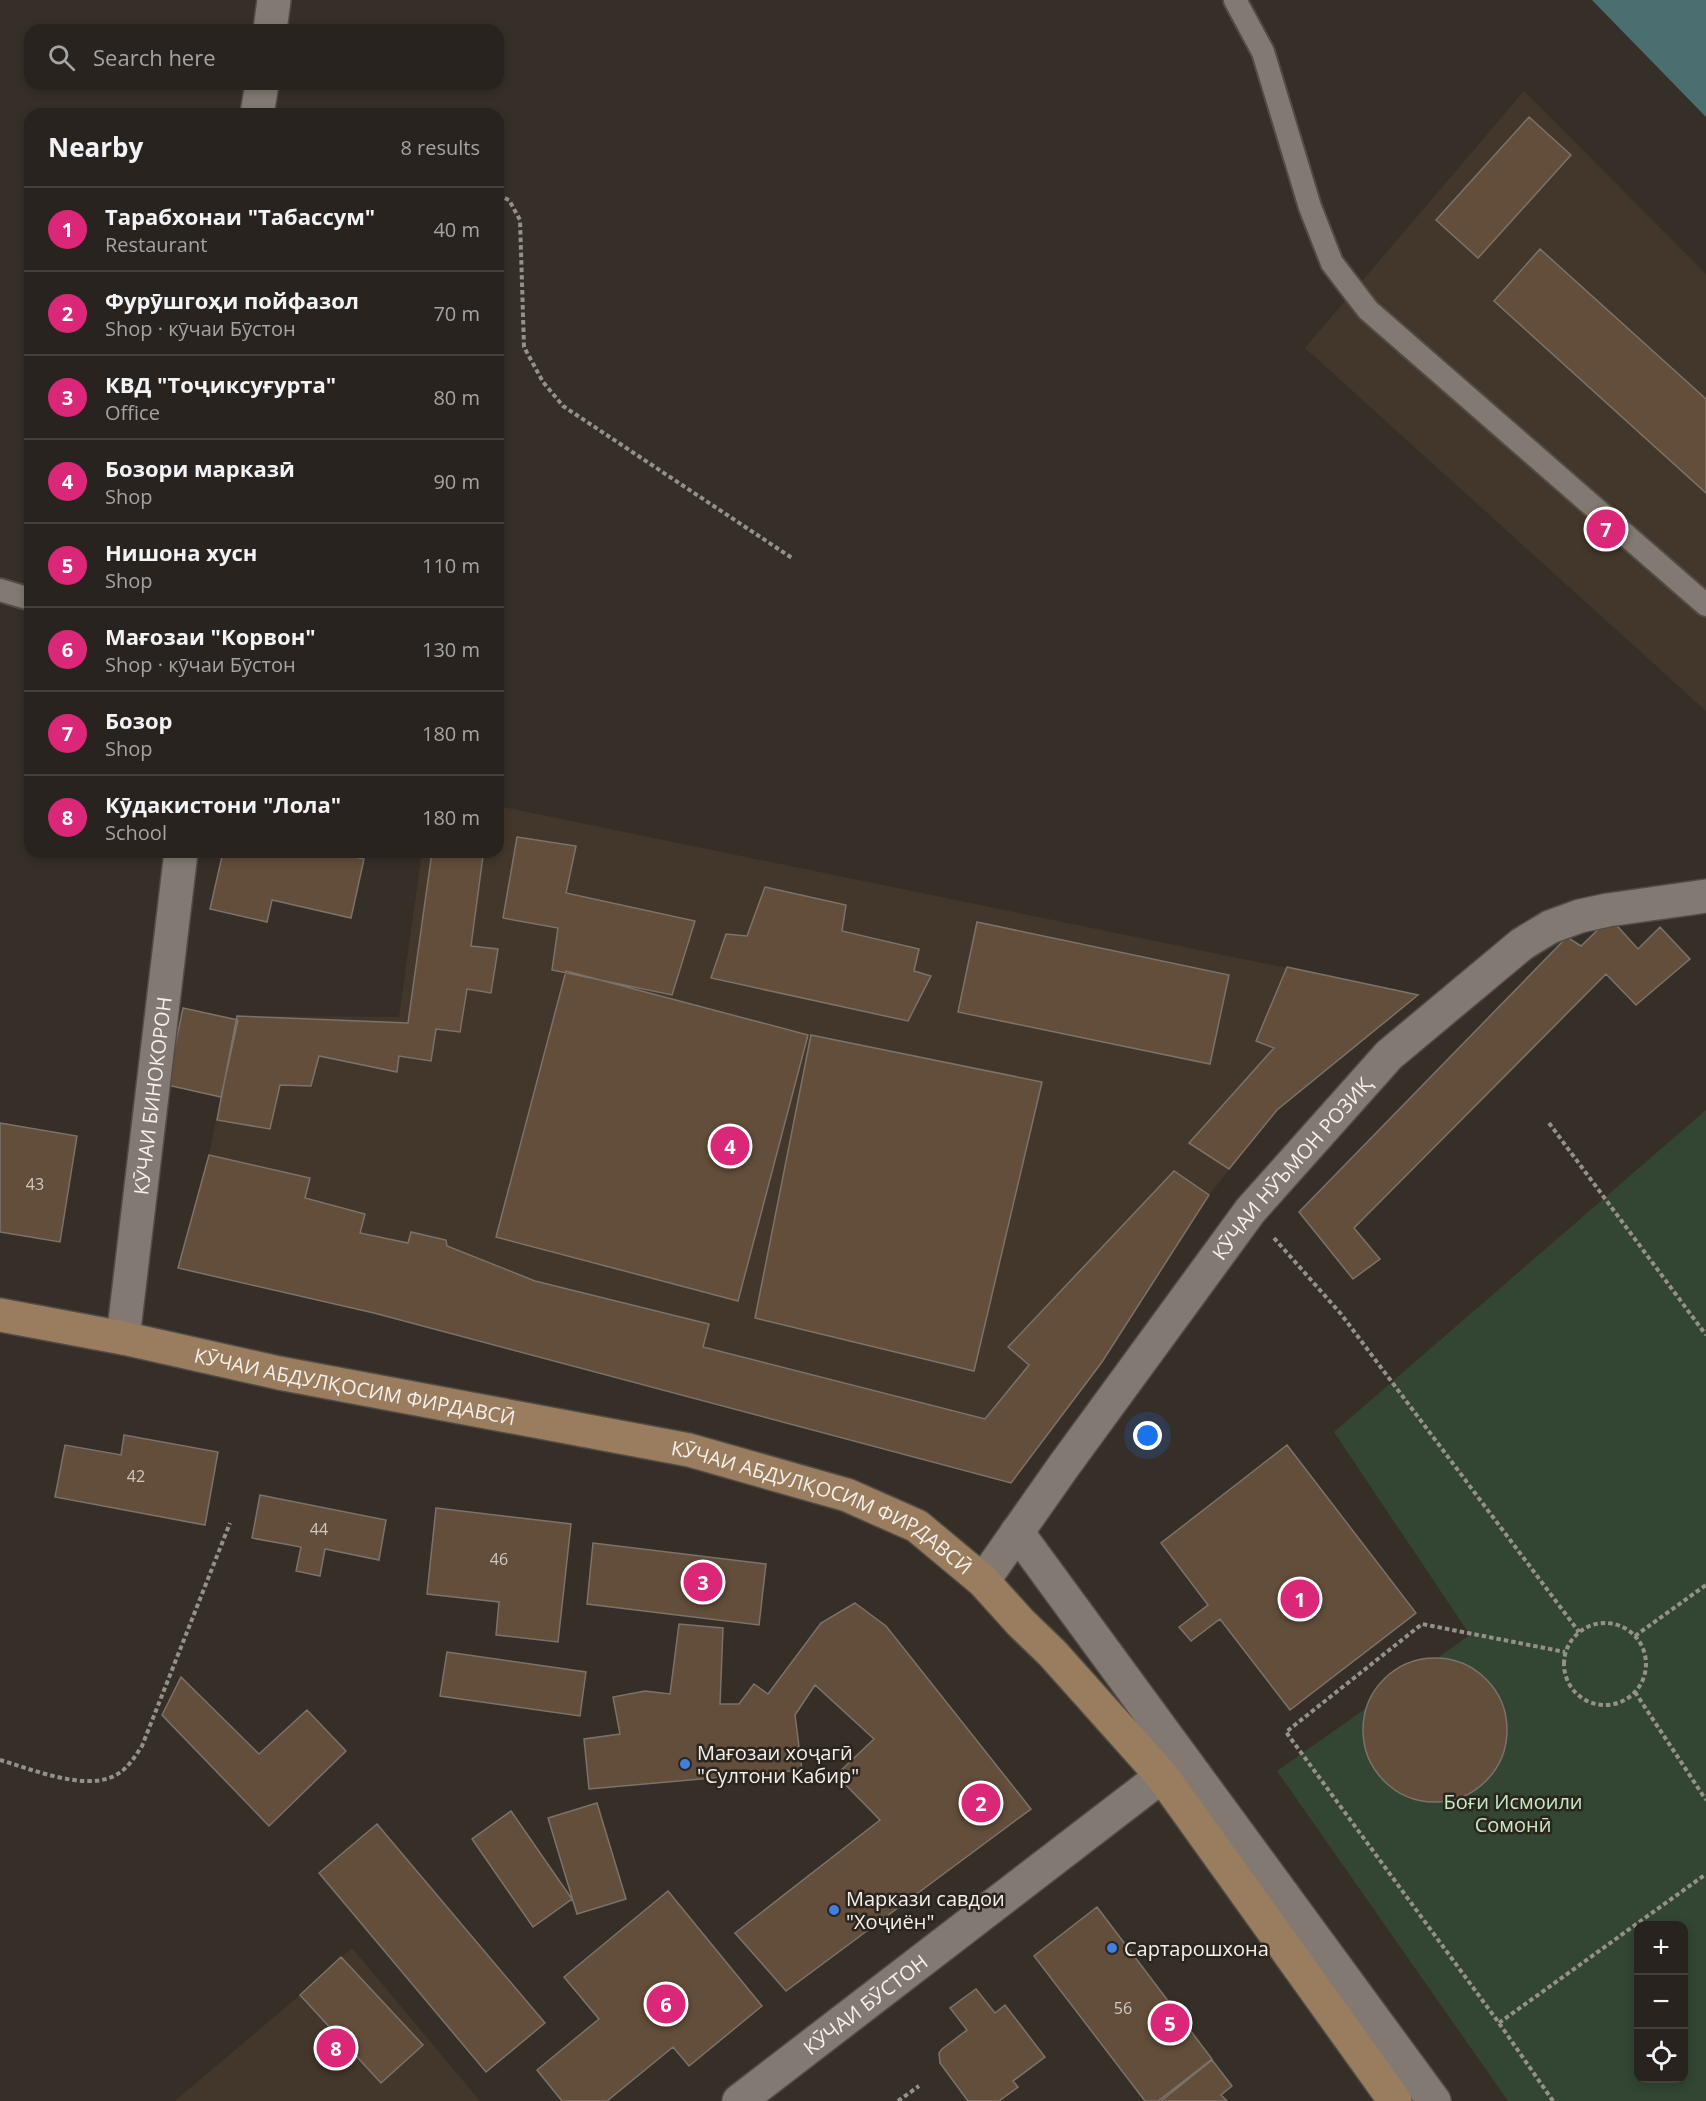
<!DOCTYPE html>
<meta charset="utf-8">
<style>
body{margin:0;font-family:"Open Sans",sans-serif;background:#302b27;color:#f1f3f6}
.controls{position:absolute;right:18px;bottom:18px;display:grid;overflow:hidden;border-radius:12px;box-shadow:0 3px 9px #0003}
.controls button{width:54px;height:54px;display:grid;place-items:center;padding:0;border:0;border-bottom:2px solid #44403c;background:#28231e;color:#f1f3f6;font:30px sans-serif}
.you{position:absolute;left:1148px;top:1436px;width:21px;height:21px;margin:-15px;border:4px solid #fff;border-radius:50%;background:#1a73e8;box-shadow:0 0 0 9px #1a73e833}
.badge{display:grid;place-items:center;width:39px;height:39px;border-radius:50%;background:#db2777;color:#fff;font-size:20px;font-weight:700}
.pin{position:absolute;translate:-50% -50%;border:3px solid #fff;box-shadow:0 2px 6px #0006}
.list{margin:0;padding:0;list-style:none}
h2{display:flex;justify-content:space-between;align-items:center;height:78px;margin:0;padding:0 24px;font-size:26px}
h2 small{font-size:20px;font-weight:400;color:#a5a4a4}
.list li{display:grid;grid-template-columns:39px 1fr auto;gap:18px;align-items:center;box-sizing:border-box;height:84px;padding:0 24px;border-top:2px solid #44403c}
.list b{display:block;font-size:22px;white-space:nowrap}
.list p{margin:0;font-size:20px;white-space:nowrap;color:#a5a4a4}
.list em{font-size:20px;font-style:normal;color:#a5a4a4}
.icon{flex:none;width:33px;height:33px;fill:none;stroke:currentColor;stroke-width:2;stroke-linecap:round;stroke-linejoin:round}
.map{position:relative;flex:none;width:1706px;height:2101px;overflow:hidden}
.search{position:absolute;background:#28231e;box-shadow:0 3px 9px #0003;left:24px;top:24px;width:480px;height:66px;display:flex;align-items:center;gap:15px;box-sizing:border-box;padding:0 21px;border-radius:18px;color:#a5a4a4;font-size:22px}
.panel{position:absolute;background:#28231e;box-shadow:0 3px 9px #0003;left:24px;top:108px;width:480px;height:750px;border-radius:18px}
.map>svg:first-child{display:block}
</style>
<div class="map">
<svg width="1706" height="2101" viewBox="0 0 1706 2101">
<rect width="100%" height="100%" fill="#362f28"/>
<path fill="#43372b" d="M1524,91L1706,274V711L1305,348Z
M498,806L1418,995L1277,1110L1209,1195L1102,1362L1011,1483L374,1313L178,1268L209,1155L237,1016L399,1017L422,852H498Z
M352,1948L480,2101H175L300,1995Z"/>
<path fill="#324633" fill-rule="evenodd" d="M1706,1110V2101H1508L1277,1771L1470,1635L1334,1432ZM1638,1926H1684V2078H1638Z"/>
<path fill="#4b6f71" d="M1592,0H1706V117Z"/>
<path fill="#624e3a" stroke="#7b736a" stroke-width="1.5" d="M1529,117L1571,155L1478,258L1436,220Z
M1540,249L1706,399V493L1494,301Z
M517,837L576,846L566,893L695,921L672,995L552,970L558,928L503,918Z
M223,852H331L364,859L351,918L272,900L267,922L210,909Z
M432,852H455L483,856L471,946L498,949L491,993L467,989L460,1032L436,1029L431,1061L399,1056L397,1072L319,1056L311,1086L280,1085L270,1129L217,1120L237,1016L408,1023Z
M765,887L846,905L842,931L919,949L914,971L931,976L908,1021L711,978L726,934L747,936Z
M1610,918L1638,949L1660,927L1690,959L1636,1005L1606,974L1354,1228L1380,1259L1353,1279L1299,1212L1567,937L1581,946Z
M977,922L1229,975L1210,1064L958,1012Z
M1287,967L1418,995L1277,1110L1229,1169L1189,1143L1274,1048L1256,1041Z
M566,971L808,1035L738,1301L496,1237Z
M183,1008L238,1020L221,1097L167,1085Z
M811,1035L1042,1082L974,1371L755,1318Z
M0,1123L77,1136L60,1242L0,1232Z
M209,1155L310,1178L305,1198L365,1214L360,1233L408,1243L411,1232L446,1240L447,1246L535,1281L709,1324L703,1347L985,1419L1029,1365L1008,1347L1174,1171L1209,1195L1102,1362L1011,1483L374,1313L178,1268Z
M124,1435L218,1452L205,1525L55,1497L65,1445L121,1455Z
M1287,1445L1416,1613L1290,1710L1220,1619L1191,1641L1179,1627L1208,1605L1161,1543Z
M260,1495L386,1520L379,1560L325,1549L320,1576L296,1571L301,1547L252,1538Z
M436,1508L571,1524L558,1642L496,1635L499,1602L427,1594Z
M593,1543L766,1564L759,1625L587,1604Z
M855,1603L886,1626L1031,1809L786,1991L735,1933L880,1820L836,1775L874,1739L815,1685L795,1715L802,1770L589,1789L584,1739L620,1734L613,1697L645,1691L670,1694L679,1624L723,1628L720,1704H739L754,1684L768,1694L821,1623Z
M447,1652L586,1672L580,1716L440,1696Z
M1363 1730a72 72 0 1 1 144 0a72 72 0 1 1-144 0Z
M181,1677L259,1754L307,1710L346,1751L269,1826L162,1715Z
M597,1803L626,1899L577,1914L548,1818Z
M511,1811L572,1899L533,1927L472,1839Z
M377,1824L545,2023L486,2072L319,1873Z
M668,1891L762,2006L689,2066L673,2047L607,2101H562L537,2070L599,2019L564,1977Z
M1097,1907L1212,2059L1158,2101H1145L1034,1956Z
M341,1957L423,2045L381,2083L300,1995Z
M976,1989L995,2013L1005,2005L1045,2057L1013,2081L1018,2087L999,2101H968L940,2063L939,2053L942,2049L967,2030L950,2008Z
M1212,2060L1232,2086L1221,2095L1227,2101H1161Z"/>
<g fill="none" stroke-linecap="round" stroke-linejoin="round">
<g stroke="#524b46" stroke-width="26">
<path id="lane" d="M1235,0L1263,52L1310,207L1332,263L1368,310L1706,605
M0,590L30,599"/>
</g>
<g stroke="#524b46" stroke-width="36">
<g id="street">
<path d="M270,30L274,0"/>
<path d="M257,114L262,84"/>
<path id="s1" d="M123,1338L181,852"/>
<path d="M1017,1532L1434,2101"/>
<path id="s2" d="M983,1581L1063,1467L1250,1211L1389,1055L1522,944L1550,927L1580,916L1608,910L1706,896"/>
<path id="s3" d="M739,2101L1162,1776"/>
</g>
</g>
<g stroke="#524b46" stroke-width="36">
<g id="secondary">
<path id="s4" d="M0,1315L123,1338L279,1373L689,1450L847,1495L917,1526L983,1581L1020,1622L1053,1654L1162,1776L1395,2101"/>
</g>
</g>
<path stroke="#96908a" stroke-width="4" stroke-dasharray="4.5 3" stroke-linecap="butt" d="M498,195L509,200L520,220L524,347L543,382L563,406L792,558
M1549,1123L1706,1335
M1274,1238L1341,1314L1579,1632
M1564 1664a41 41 0 1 1 82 0a41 41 0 1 1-82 0Z
M1635,1636L1706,1585
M1635,1692L1706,1800
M0,1760C31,1769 84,1791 114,1776C127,1770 134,1758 142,1746L230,1523
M1499,2023L1706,1874
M898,2101L919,2086
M1553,2101L1499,2023L1286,1732L1422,1624L1565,1652"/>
<use href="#lane" stroke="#827a72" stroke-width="22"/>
<use href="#street" stroke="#827a72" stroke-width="33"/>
<use href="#secondary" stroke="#997d5e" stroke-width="33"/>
</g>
<g fill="#3f7fe0" stroke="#2c251e" stroke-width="2">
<circle cx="685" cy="1764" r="6"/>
<circle cx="834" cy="1910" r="6"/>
<circle cx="1112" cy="1948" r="6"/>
</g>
<g text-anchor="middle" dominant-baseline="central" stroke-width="5" stroke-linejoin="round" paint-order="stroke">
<g font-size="16" fill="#d0c8c0">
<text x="35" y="1184">43</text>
<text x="136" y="1476">42</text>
<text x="319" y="1529">44</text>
<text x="499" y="1559">46</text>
<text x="1123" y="2008">56</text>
</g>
<g font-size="20" fill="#f5f0ec" stroke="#2c251e">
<text stroke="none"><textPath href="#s1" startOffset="244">КӮЧАИ БИНОКОРОН</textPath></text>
<text stroke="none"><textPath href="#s2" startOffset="516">КӮЧАИ НӮЪМОН РОЗИҚ</textPath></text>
<text stroke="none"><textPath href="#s4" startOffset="362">КӮЧАИ АБДУЛҚОСИМ ФИРДАВСӢ</textPath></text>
<text stroke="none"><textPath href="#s4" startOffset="848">КӮЧАИ АБДУЛҚОСИМ ФИРДАВСӢ</textPath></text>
<text stroke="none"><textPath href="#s3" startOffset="159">КӮЧАИ БӮСТОН</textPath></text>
</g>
<g font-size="20" fill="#f5f0ec" stroke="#2c251e" text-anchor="start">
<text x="697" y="1752">Мағозаи хоҷагӣ<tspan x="697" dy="23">"Султони Кабир"</tspan></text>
<text x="846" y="1898">Маркази савдои<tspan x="846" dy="23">"Хоҷиён"</tspan></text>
<text x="1124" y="1948">Сартарошхона</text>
</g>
<g font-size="20" fill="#c2edc4" stroke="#2c251e">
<text x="1513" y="1801">Боғи Исмоили<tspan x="1513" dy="23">Сомонӣ</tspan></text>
</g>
</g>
</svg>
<div class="controls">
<button>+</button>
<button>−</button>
<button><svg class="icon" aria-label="locate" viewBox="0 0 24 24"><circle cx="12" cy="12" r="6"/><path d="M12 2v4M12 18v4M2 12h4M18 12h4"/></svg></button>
</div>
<div class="you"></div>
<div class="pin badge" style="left:1300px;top:1599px">1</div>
<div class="pin badge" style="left:981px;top:1803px">2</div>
<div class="pin badge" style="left:703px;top:1582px">3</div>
<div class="pin badge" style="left:730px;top:1146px">4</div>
<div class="pin badge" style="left:1170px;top:2023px">5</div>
<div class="pin badge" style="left:666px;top:2004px">6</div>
<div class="pin badge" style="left:1606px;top:529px">7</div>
<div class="pin badge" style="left:336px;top:2048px">8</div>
<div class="search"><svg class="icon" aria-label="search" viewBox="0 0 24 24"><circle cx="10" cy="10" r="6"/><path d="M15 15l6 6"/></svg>Search here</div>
<section class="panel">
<h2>Nearby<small>8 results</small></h2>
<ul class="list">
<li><span class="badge">1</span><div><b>Тарабхонаи &quot;Табассум&quot;</b><p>Restaurant</p></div><em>40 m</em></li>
<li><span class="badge">2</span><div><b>Фурӯшгоҳи пойфазол</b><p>Shop · кӯчаи Бӯстон</p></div><em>70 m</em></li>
<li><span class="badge">3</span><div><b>КВД &quot;Тоҷиксуғурта&quot;</b><p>Office</p></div><em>80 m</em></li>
<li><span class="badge">4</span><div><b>Бозори марказӣ</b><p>Shop</p></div><em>90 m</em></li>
<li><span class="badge">5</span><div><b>Нишона хусн</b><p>Shop</p></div><em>110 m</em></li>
<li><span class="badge">6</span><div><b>Мағозаи &quot;Корвон&quot;</b><p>Shop · кӯчаи Бӯстон</p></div><em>130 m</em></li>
<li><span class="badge">7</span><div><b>Бозор</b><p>Shop</p></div><em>180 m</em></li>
<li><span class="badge">8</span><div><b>Кӯдакистони &quot;Лола&quot;</b><p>School</p></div><em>180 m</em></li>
</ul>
</section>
</div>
